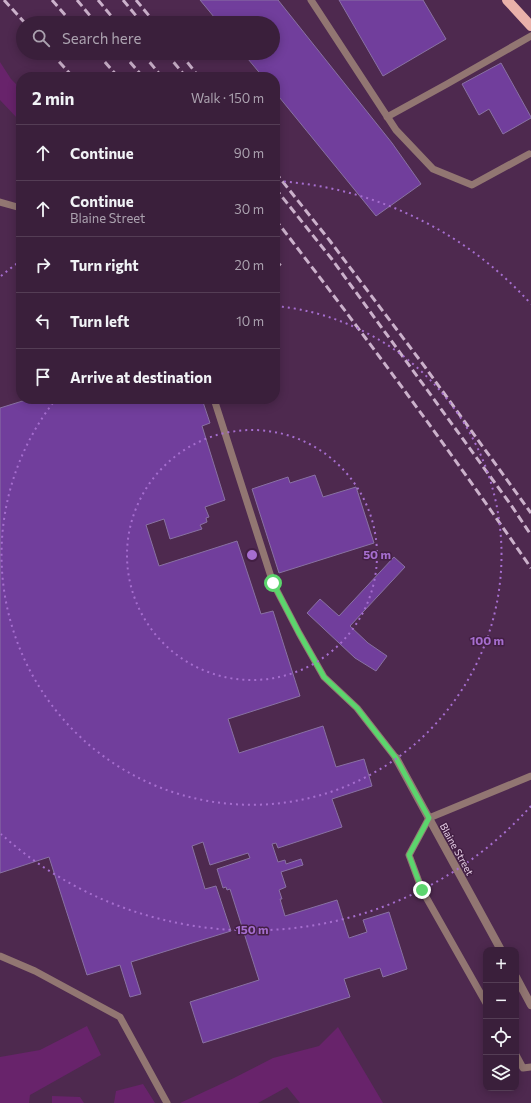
<!DOCTYPE html>
<meta charset="utf-8">
<style>
body{margin:0;font-family:Commissioner,sans-serif;background:#452c46;color:#f1f3f6}
.controls{position:absolute;right:12px;bottom:12px;display:grid;overflow:hidden;border-radius:8px;box-shadow:0 2px 10px #0003}
.controls button{width:36px;height:36px;display:grid;place-items:center;padding:0;border:0;border-bottom:1px solid #543d55;background:#3a1f3b;color:#f1f3f6;font:20px sans-serif}
.stop{position:absolute;width:12px;height:12px;margin:-9px;border:3px solid #5cd56d;border-radius:50%;background:#fff}
.stop.end{background:#5cd56d;border-color:#fff;box-shadow:0 1px 4px #0008}
.list{margin:0;padding:0;list-style:none}
h2{display:flex;justify-content:space-between;align-items:center;height:52px;margin:0;padding:0 16px;font-size:17px}
h2 small{font-size:13px;font-weight:400;color:#aba2af}
.list li{display:grid;grid-template-columns:26px 1fr auto;gap:12px;align-items:center;box-sizing:border-box;height:56px;padding:0 16px;border-top:1px solid #543d55}
.list b{display:block;font-size:15px;white-space:nowrap}
.list p{margin:0;font-size:13px;white-space:nowrap;color:#aba2af}
.list em{font-size:13px;font-style:normal;color:#aba2af}
.icon{flex:none;width:22px;height:22px;fill:none;stroke:currentColor;stroke-width:2;stroke-linecap:round;stroke-linejoin:round}
.map{position:relative;flex:none;width:531px;height:1103px;overflow:hidden}
.search{position:absolute;background:#3a1f3b;box-shadow:0 2px 10px #0003;left:16px;top:16px;width:264px;height:44px;display:flex;align-items:center;gap:10px;box-sizing:border-box;padding:0 14px;border-radius:22px;color:#aba2af;font-size:15px}
.panel{position:absolute;background:#3a1f3b;box-shadow:0 2px 10px #0003;left:16px;top:72px;width:264px;height:332px;border-radius:16px}
.map>svg:first-child{display:block}
</style>
<div class="map">
<svg width="531" height="1103" viewBox="0 0 531 1103">
<rect width="100%" height="100%" fill="#4e294f"/>
<path fill="#68236b" d="M0,62L11,79L21,89V136L17,118L0,100Z
M87,1026L101,1055L30,1095L29,1103H0V1057L40,1050Z
M338,1027L383,1103H300L287,1087L258,1103H180L234,1078L273,1058L319,1046Z
M143,1084L155,1103H114L116,1091Z
M52,1096L80,1097L84,1103H52Z"/>
<path fill="#713e9c" stroke="#8971a3" d="M200,0H278L392,143L421,184L376,216L275,92V77H263L243,53H273V23H219Z
M339,0H423L446,39L383,76Z
M501,63L531,117V118L503,134L489,109L479,115L462,84Z
M29,399H202L210,423L202,426L225,500L205,507L209,517L206,518L207,522L200,525L202,529L170,539L164,519L146,525L159,566L237,541L261,614L273,611L300,696L228,719L239,753L323,726L336,767L364,759L372,786L332,799L342,827L278,848L276,843L272,844L278,862L285,860L286,864L301,859L303,865L281,872L286,887L279,890L282,899H280L285,916L337,900L349,938L367,932L363,920L389,912L407,969L383,977L380,968L344,979L350,997L203,1043L190,1002L259,980L230,889L227,890L226,887L223,888L217,869L250,858L248,853L210,865L203,842L192,846L205,889L216,886L231,931L131,962L141,994L130,997L120,965L87,975L49,857L0,873V408Z
M315,475L323,497L356,487L374,543L279,573L252,489L288,477L290,483Z
M394,557L405,567L350,626L368,643L387,656L376,671L355,658L307,613L320,599L339,616Z"/>
<g fill="none" stroke-linecap="round" stroke-linejoin="round">
<path stroke="#927672" stroke-width="7" d="M311,0L396,130L433,169L472,185L529,154
M387,117L447,84L531,36
M0,202L21,208
M214,399L273,583L299,633L324,677L357,708L396,758
M0,956L35,971L120,1017L167,1103
M486,1003L422,890L409,855L429,818L531,776
M516,1055L523,1068L531,1067"/>
<path stroke="#927672" stroke-width="8" d="M396,758L501,950
M516,977L531,1005"/>
<path stroke="#e9b1aa" stroke-width="10" d="M507,0L531,26"/>
<path stroke="#cbb1cb" stroke-width="3" stroke-dasharray="8 4" stroke-linecap="butt" d="M4,0L25,23
M52,0L72,23
M77,0L96,23
M98,0L117,23
M123,0L142,23
M136,0L155,23
M51,53L73,77
M97,53L118,77
M122,53L143,77
M142,53L162,77
M166,53L186,77
M180,53L199,77
M275,172L330,241L425,367L531,513
M275,188L331,258L511,505L531,535
M275,219C363,333 449,449 531,568
M275,260L282,267"/>
</g>
<g fill="none" stroke-linecap="round" stroke-linejoin="round">
<path stroke="#5cd56d" stroke-width="5" d="M273,583L299,633L324,677L357,708L396,758L429,818L409,855L422,890"/>
</g>
<g fill="none" stroke="#a66ecf" stroke-width="2" stroke-dasharray="2 4">
<circle cx="252" cy="555" r="125"/>
<path d="M276 306A250 250 0 1 1 56 399"/>
<path d="M531 806A375 375 0 0 1 1 834M1 276A375 375 0 0 1 19 262M278 181A375 375 0 0 1 531 304"/>
</g>
<g text-anchor="middle" dominant-baseline="central" stroke-width="3" stroke-linejoin="round" paint-order="stroke">
<g font-size="10" fill="#e7d0e7" stroke="#431f44">
<text transform="translate(457 849) rotate(61)">Blaine Street</text>
</g>
</g>
<circle cx="252" cy="555" r="6" fill="#a66ecf" stroke="#431f44" stroke-width="2"/>
<g font-size="12" text-anchor="middle" font-weight="bold" fill="#a66ecf" stroke="#431f44" stroke-width="3" stroke-linejoin="round" paint-order="stroke">
<text x="377" y="559">50 m</text>
<text x="487" y="645">100 m</text>
<text x="252" y="934">150 m</text>
</g>
</svg>
<div class="controls">
<button>+</button>
<button>−</button>
<button><svg class="icon" aria-label="locate" viewBox="0 0 24 24"><circle cx="12" cy="12" r="6"/><path d="M12 2v4M12 18v4M2 12h4M18 12h4"/></svg></button>
<button><svg class="icon" aria-label="layers" viewBox="0 0 24 24"><path d="M12 4l9 5-9 5-9-5zM3 14l9 5 9-5"/></svg></button>
</div>
<div class="stop" style="left:273px;top:583px"></div>
<div class="stop end" style="left:422px;top:890px"></div>
<div class="search"><svg class="icon" aria-label="search" viewBox="0 0 24 24"><circle cx="10" cy="10" r="6"/><path d="M15 15l6 6"/></svg>Search here</div>
<section class="panel">
<h2>2 min<small>Walk · 150 m</small></h2>
<ul class="list">
<li><svg class="icon" aria-label="ahead" viewBox="0 0 24 24"><path d="M12 20V5M6 11l6-6 6 6"/></svg><div><b>Continue</b></div><em>90 m</em></li>
<li><svg class="icon" aria-label="ahead" viewBox="0 0 24 24"><path d="M12 20V5M6 11l6-6 6 6"/></svg><div><b>Continue</b><p>Blaine Street</p></div><em>30 m</em></li>
<li><svg class="icon" aria-label="right" viewBox="0 0 24 24"><path d="M7 20v-9h11M14 6l5 5-5 5"/></svg><div><b>Turn right</b></div><em>20 m</em></li>
<li><svg class="icon" aria-label="left" viewBox="0 0 24 24"><path d="M17 20v-9H6M10 6l-5 5 5 5"/></svg><div><b>Turn left</b></div><em>10 m</em></li>
<li><svg class="icon" aria-label="arrive" viewBox="0 0 24 24"><path d="M6 21V4h12l-3 4 3 4H6"/></svg><div><b>Arrive at destination</b></div></li>
</ul>
</section>
</div>
